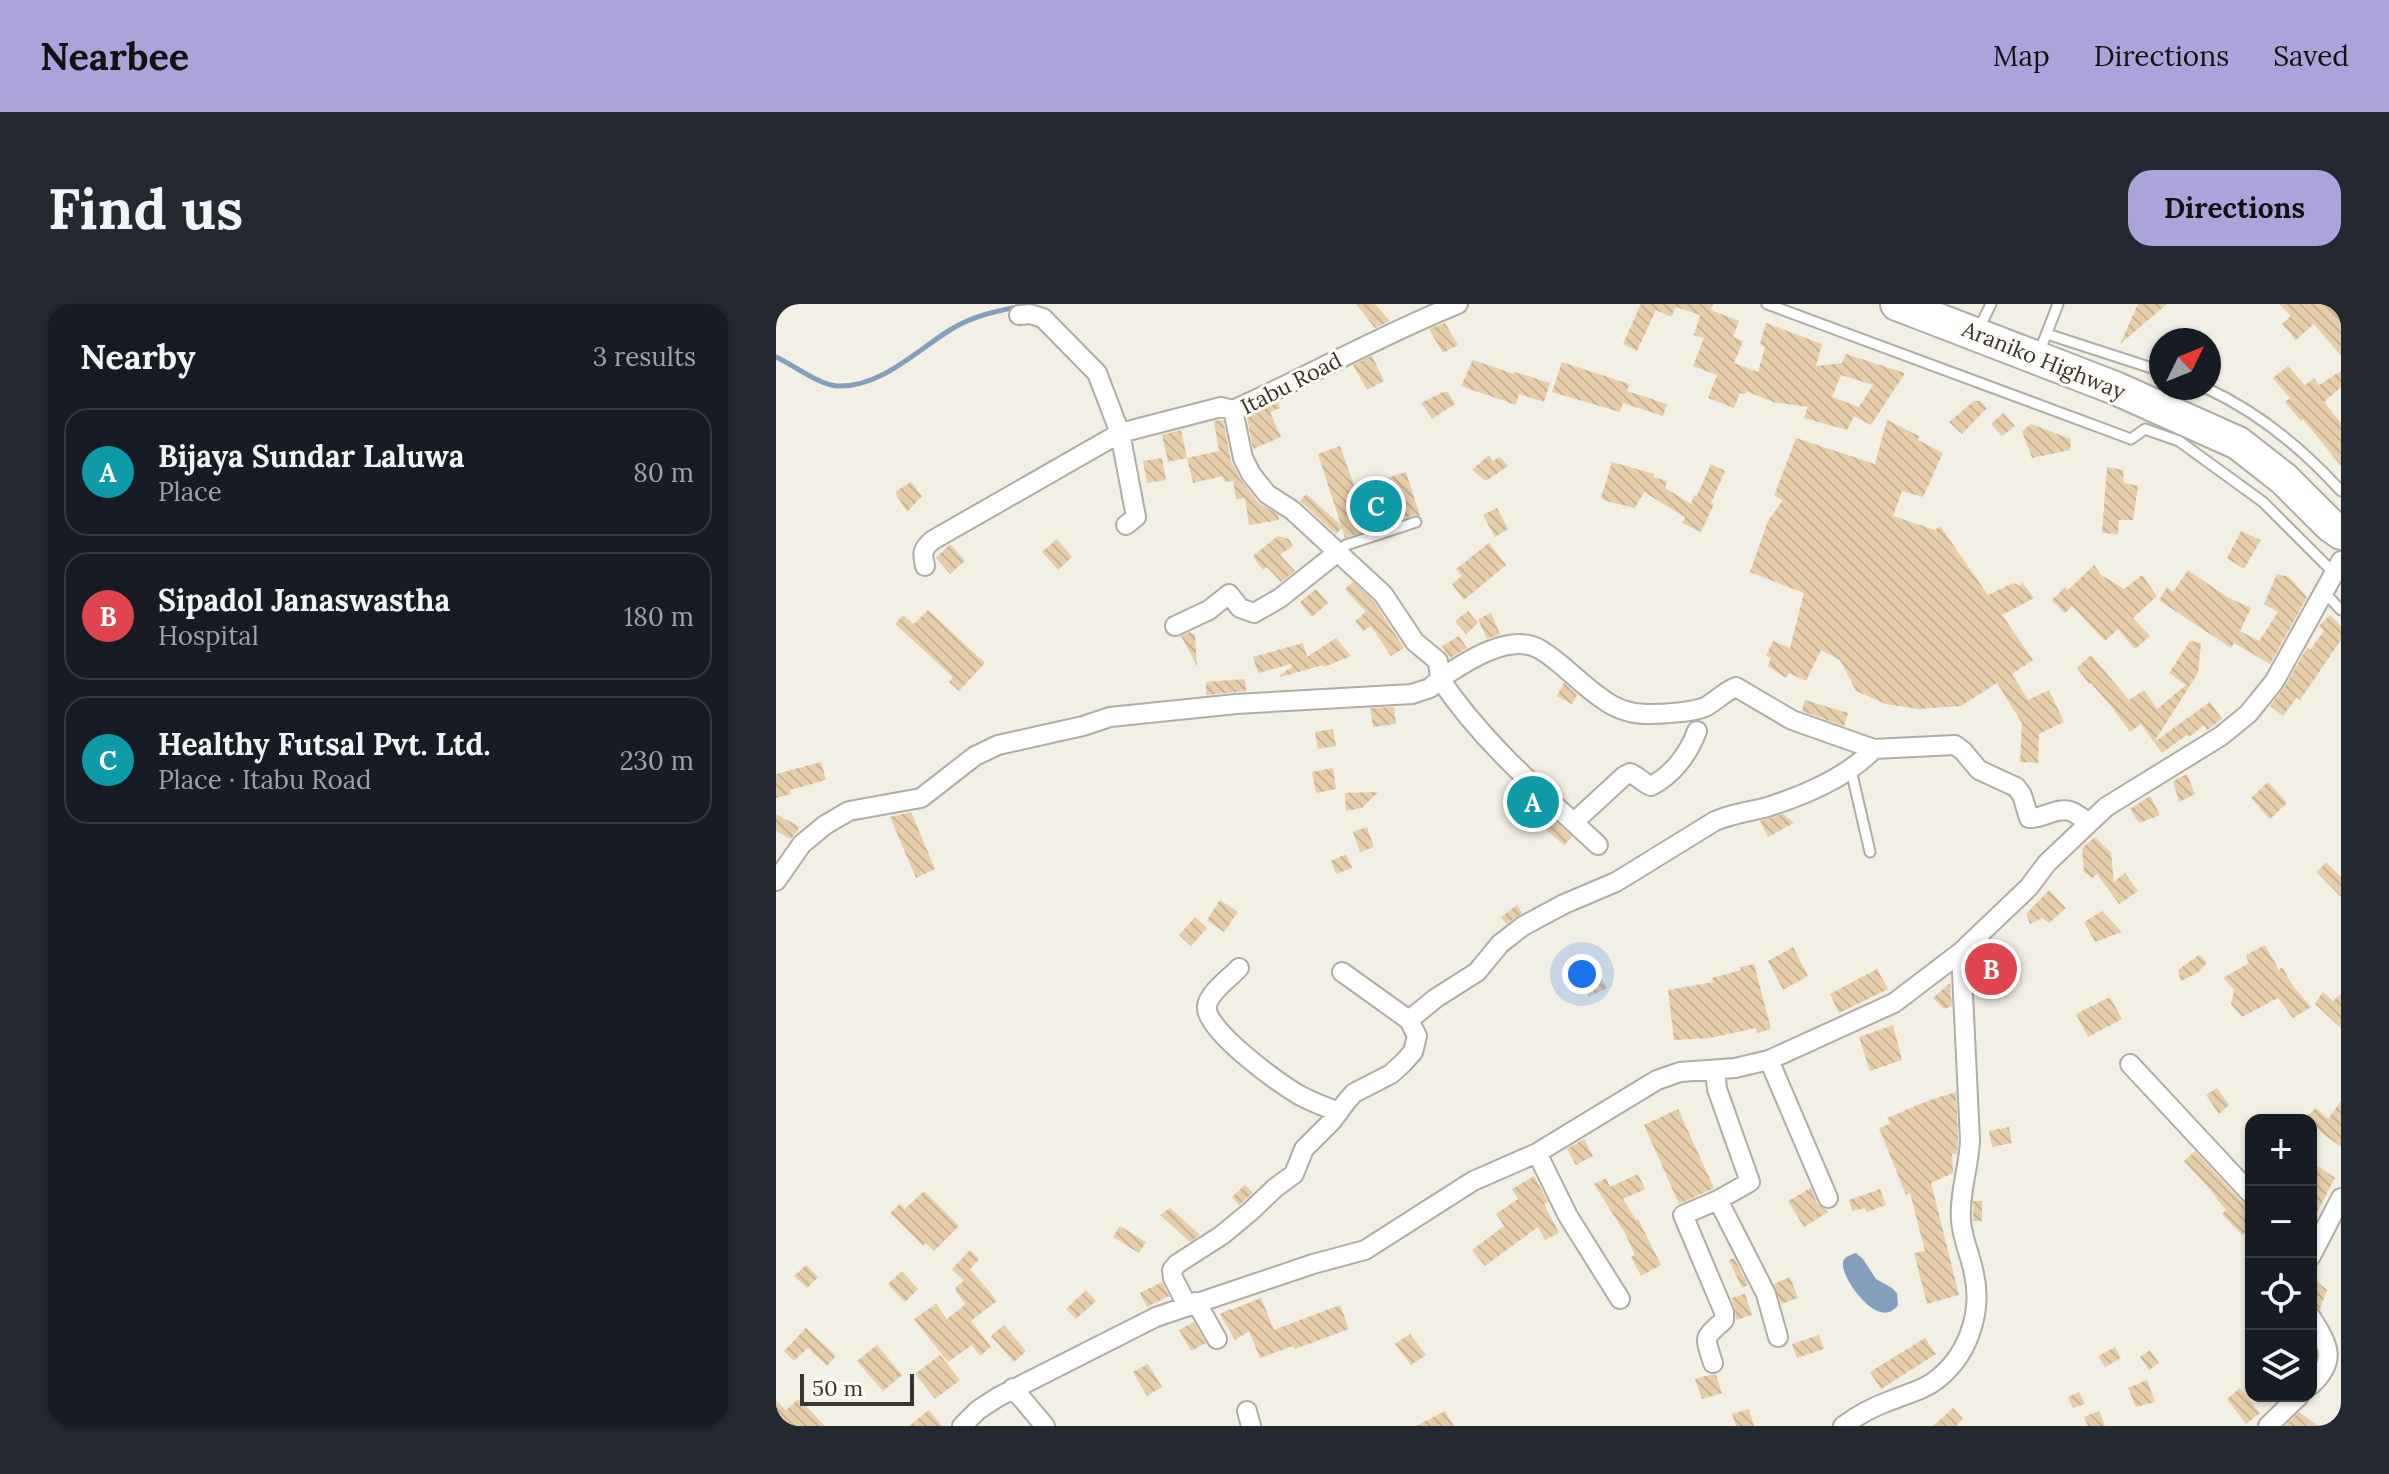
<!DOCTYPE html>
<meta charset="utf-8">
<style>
body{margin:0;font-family:Lora,serif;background:#242831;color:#f1f3f6}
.controls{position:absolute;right:24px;bottom:24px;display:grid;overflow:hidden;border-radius:16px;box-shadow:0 2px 6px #0004}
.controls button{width:72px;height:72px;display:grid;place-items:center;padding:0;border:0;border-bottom:2px solid #363941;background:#171b24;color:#f1f3f6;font:40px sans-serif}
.compass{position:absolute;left:1373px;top:24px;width:72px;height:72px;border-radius:50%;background:#171b24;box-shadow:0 2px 6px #0004;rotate:47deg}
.scale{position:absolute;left:24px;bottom:20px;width:114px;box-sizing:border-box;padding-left:8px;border:4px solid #363531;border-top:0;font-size:22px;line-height:28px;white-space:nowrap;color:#363531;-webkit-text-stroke:6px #fffcf4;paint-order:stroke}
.you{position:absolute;left:806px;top:670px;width:28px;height:28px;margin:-20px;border:6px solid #fff;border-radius:50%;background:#1a73e8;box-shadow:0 0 0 12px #1a73e833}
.badge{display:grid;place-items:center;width:52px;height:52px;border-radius:50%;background:#aba4db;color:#fff;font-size:26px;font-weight:700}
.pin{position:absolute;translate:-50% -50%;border:4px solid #fff;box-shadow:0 2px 8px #0006}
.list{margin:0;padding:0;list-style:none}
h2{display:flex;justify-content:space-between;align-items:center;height:104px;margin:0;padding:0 32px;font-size:34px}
h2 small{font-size:26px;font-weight:400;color:#9ea1a6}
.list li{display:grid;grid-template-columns:52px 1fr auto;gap:24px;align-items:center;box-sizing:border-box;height:128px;margin:0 16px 16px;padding:0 16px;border:2px solid #363941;border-radius:24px}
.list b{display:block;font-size:30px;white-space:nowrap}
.list p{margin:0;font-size:26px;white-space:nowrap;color:#9ea1a6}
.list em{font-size:26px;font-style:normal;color:#9ea1a6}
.icon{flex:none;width:44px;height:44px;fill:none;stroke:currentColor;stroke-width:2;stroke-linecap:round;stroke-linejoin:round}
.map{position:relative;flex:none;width:1565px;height:1122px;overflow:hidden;border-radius:24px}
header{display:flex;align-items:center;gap:48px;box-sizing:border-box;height:112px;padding:0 40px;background:#aba4db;color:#111}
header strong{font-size:38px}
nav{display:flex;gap:44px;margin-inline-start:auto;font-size:28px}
.intro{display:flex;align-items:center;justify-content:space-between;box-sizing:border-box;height:192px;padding:0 48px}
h1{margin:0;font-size:56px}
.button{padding:20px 36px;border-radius:24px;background:#aba4db;color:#111;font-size:28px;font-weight:700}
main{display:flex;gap:48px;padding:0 48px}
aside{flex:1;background:#171b24;border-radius:24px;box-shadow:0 2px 6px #0004}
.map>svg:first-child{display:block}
</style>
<header>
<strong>Nearbee</strong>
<nav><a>Map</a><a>Directions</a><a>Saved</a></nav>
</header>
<div class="intro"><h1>Find us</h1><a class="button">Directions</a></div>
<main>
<aside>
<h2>Nearby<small>3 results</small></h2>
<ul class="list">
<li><span class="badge" style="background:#0f9aa8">A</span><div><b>Bijaya Sundar Laluwa</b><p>Place</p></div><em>80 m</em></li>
<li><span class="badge" style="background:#e0444e">B</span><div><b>Sipadol Janaswastha</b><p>Hospital</p></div><em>180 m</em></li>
<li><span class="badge" style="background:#0f9aa8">C</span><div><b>Healthy Futsal Pvt. Ltd.</b><p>Place · Itabu Road</p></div><em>230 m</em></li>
</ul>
</aside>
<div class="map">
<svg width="1565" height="1122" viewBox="0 0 1565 1122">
<defs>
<pattern id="building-back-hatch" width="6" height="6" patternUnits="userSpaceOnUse" patternTransform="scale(2)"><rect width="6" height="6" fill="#e7ceaa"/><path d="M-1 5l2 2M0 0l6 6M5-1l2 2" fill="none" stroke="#c7b293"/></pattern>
</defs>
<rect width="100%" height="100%" fill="#f2efe5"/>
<path fill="#849fbe" d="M1080,949L1087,955L1100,975L1116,984L1121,989L1122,1001C1103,1028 1067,976 1067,961C1066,953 1074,951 1080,949Z"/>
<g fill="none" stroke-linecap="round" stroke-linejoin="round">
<path stroke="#849fbe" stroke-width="5" d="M0,53C16,60 45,82 61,82C104,84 140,47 174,26C199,10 227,6 255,0"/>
</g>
<path fill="url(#building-back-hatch)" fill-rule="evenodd" d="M580,0H599L614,17L599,24Z
M865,0H937L935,6L963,17L957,33L967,37L958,59L982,68L989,43L984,40L990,19L1046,40L1040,62L1066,59L1070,50L1129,69L1095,121L1078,112L1071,126L1028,114L1032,103L997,98L970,87L969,90L964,89L958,104L932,94L941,71L917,62L928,34L918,31L924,11L900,3L895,13L880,6L861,47L847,40ZM1065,71L1097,81L1083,103L1056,93Z
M1362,0H1391L1344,40Z
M1503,0H1554L1565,14V52L1538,20L1520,36L1506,20L1515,12Z
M669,19L682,41L667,49L653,25Z
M596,52L608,77L591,86L577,61Z
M697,56L738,70L739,68L774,79L768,98L743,90L740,101L685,82Z
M786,58L853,80L851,87L891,100L887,112L847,99L844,108L776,88Z
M1512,62L1529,81L1538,74L1543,81L1565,67V83L1548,98L1565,119V162L1527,115L1525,117L1509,98L1514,94L1497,74Z
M667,88H672L679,100L656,115L645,99Z
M1198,97H1204L1211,104L1186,130L1173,118Z
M502,98L504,104L494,108L505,133L477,145L471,113Z
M1227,109L1239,122L1226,132L1215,120Z
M447,116L455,157L464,175L482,198L502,211L503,216L473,221L469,194L460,195L457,177L448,178L447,172L417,179L411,154L443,147L438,117Z
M1111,116L1143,132L1142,136L1167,149L1147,193L1126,187L1117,212L1159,226L1164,222L1212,291L1237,279L1244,282L1246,278L1258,294L1226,311L1257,356L1236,370L1252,396L1273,386L1288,418L1263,430L1262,459L1244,458L1246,419L1221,379L1185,402L1142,405L1110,400L1080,387L1064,356L1045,346L1030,377L1013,369L1010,374L992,362L995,354L990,352L997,337L1014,344L1028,289L974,268L992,217L1007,196L998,192L1020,134L1099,160Z
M1255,120L1295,135L1294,146L1256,154L1246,127Z
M405,126L411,154L392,158L386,131Z
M564,142L579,184L630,168L644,212L638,211L569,234L566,224L560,230L524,197L530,190L565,221L542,150Z
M713,151L717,157L724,153L732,162L710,177L696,166Z
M386,154L390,176L371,179L367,157Z
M836,158L878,170L877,173L891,177L889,184L915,200L918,191L921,192L935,160L949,167L935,199L938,200L925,228L906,219L909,213L868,188L859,204L830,197L825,194Z
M1331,163L1347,166L1348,179L1362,182L1357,216H1343L1342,230L1326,229Z
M135,178L146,192L131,208L119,188Z
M721,204L732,225L719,233L707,211Z
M1465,227L1485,236L1468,265L1451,254Z
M502,232L513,235L517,242L504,251L519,267L505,278L491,263L487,266L477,252Z
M281,235L296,253L282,266L266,248Z
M713,239L730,261L688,296L676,280L686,272L680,265Z
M174,240L189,257L174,270L160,254Z
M1318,261L1325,271L1348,285L1366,271L1381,292L1357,314L1374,332L1359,345L1342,325L1329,337L1296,302L1289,309L1276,296L1289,283L1292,286Z
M1412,266L1451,293L1475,304L1464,327L1483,337L1502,308L1488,300L1501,270L1513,273L1531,293L1494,360L1458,339L1455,344L1383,296L1391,283L1397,288Z
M577,278L598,298L628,344L615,352L595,322L587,327L579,317L590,308L569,285Z
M540,285L552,299L536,313L524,298Z
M152,306L209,359L183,387L173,378L177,373L119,320L127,311L138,320Z
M692,307L702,319L690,330L679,317Z
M715,309L724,330L711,335L702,315Z
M1554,311L1565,322V336L1524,396L1521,393L1507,412L1494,402L1508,384L1531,344L1534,346L1548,327L1543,322Z
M414,328L419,331L421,362L405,332Z
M683,332L691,344L674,354L666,342Z
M560,334L575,352L548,363L547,361L505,373L504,371L516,363L515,360L482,369L477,353L527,339L531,353Z
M1414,337L1425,339L1422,369L1378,438L1365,420L1354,428L1335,402L1315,379L1313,380L1301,364L1315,351L1353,396L1368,386L1381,405L1410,381L1393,369Z
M469,375L470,387L430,391V378Z
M788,379L801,391L796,400L781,392Z
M1029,396L1072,409L1068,422L1026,407Z
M1434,398L1446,415L1431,426L1428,421L1413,433L1411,431L1386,449L1378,438Z
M618,403L620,420L597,423L594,404Z
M557,425L560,442L542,445L539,428Z
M45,458L50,476L14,486L15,490L0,494V470Z
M557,464L560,485L540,489L536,468Z
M1411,470L1419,490L1403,498L1397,477Z
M1492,478L1511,499L1494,515L1475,494Z
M602,488L586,504L570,507L569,489Z
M1374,492L1384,511L1363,519L1354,505Z
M754,494L796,533L788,541L761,518L757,522L740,509Z
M135,508L159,565L140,574L114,513Z
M0,510L24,523L15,535L0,527Z
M1007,510L1018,519L992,533L984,517Z
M591,523L598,543L584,548L577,528Z
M1319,533L1335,549L1338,578L1349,569L1362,587L1343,600L1321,570L1316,574L1308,568L1306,544Z
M570,550L576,564L560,570L555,557Z
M1550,558L1565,573V593L1541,568Z
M1273,586L1290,604L1273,619L1266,614L1254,620L1250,610Z
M444,596L462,608L448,628L431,616Z
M741,601L746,609L730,620L725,613Z
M1326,607L1346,628L1319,638L1308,618Z
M419,613L431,624L415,642L403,631Z
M1489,641L1503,666L1506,663L1517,682L1535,703L1517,714L1502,694L1466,713L1455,700L1458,686L1447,674L1473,659L1470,651Z
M1017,643L1032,672L1007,686L992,657Z
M1218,644L1231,663L1199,686L1198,671L1204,667L1198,658Z
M1423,651L1431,659L1421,669L1405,677L1402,666Z
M978,660L995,725L981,729L980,724L934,734L898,736L892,686L937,678L936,674L965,666L964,663Z
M1101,665L1112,685L1063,709L1054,690Z
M824,672L831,684L813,693L807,681Z
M1174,679L1176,702L1168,705L1157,694Z
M1547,688L1557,697L1565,690V724L1539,700Z
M1334,693L1346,715L1312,733L1300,710Z
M1117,721L1126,756L1094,767L1083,733Z
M1441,784L1453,801L1443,810L1430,791Z
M1180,788L1182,836L1181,849L1176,850L1177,869L1155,879L1183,991L1151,1000L1138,949L1149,947L1134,889L1130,891L1103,824L1114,820L1111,814L1154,796Z
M1565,797V843L1546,829L1535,816L1530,813L1540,804L1552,815Z
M902,805L938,884L903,900L868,821Z
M1233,823L1236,839L1216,843L1213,827Z
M808,835L817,852L800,861L791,845Z
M1419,847L1466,898L1475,902V924L1466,931L1446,910L1450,906L1440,894L1441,893L1408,857Z
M1540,861L1559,874L1535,920V867Z
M862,870L869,885L847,895L860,916L862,915L885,961L865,972L855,953L859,951L849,929L818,880L830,874L834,883Z
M758,872L772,898L768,900L783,929L769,936L762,923L709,962L696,946L728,922L720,910L742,895L736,885Z
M469,881L477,889L463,901L456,893Z
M1035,884L1041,899L1052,908L1028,923L1012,897Z
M1104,885L1110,901L1091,908L1089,904L1076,907L1073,896Z
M148,887L183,922L158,947L149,939L147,942L114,909L124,900L129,905Z
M1197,897H1206V917H1197Z
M394,904L424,931L414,938L384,911Z
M344,922L370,938L363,949L337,933Z
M194,946L203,955L194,965L221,997L195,1017L215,1043L204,1052L196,1041L172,1058L138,1015L160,1000L171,1015L190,1000L180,988V983L188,977L176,965Z
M958,954L972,981L966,984L953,956Z
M30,961L42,973L31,984L18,972Z
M126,967L142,985L129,998L112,980Z
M1014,973L1022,994L1005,1000L998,980Z
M1535,973L1551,986L1544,1005L1535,1001Z
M386,978L393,992L371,1003L364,989Z
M310,986L320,997L300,1015L290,1005Z
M969,990L976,1011L960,1016L959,1004L955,994Z
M485,994L498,1026L564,1001L573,1025L519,1045L517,1042L484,1054L473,1027L459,1036L444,1010L454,1005L455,1006Z
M418,1018L430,1039L415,1047L403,1026Z
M228,1021L250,1047L238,1058L215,1032Z
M30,1024L60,1052L51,1062L32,1044L18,1057L8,1047Z
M634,1030L650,1051L635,1061L619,1040Z
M1043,1031L1048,1045L1021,1054L1016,1040Z
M1149,1034L1160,1050L1105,1085L1094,1068Z
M101,1041L126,1071L107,1087L81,1057Z
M1339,1043L1345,1054L1329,1063L1322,1052Z
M1374,1046L1383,1059L1373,1066L1364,1053Z
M164,1051L184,1076L159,1095L139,1070Z
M372,1060L386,1083L371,1092L357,1068Z
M934,1071H940L946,1089L926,1095L919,1075Z
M1371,1076L1379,1098L1360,1103L1352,1084Z
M1464,1084L1484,1109L1470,1120L1451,1095Z
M1303,1088L1309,1100L1297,1104L1292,1093Z
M22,1095L35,1107L49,1122H5L0,1118V1096L10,1106Z
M1177,1104L1187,1115L1180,1122H1157Z
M973,1105L978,1122H960L956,1110Z
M153,1106L166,1122H133Z
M669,1107L678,1122H640Z
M1323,1107L1329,1122H1312L1308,1113Z
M1523,1108L1542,1122H1509Z"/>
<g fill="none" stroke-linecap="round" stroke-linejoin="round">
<g stroke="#b0ada4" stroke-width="13">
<path id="lane" d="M991,0L1355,135L1369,125L1403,137L1487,198L1558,269
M1202,26L1215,0
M1271,30L1385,67
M1263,49L1282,0
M1430,84C1482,108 1527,145 1565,187
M562,248L570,241L640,218
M1548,288L1565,306
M1075,466L1094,548"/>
</g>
<g stroke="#b0ada4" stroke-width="22">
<path id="street" d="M243,11L254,10L267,14L321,69L344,129L360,213L350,221
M149,262C146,249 146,245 157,236L344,129L445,103L457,106
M399,322L433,306L453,290L464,304L478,309L504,294L562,248
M798,518L848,472L854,469C862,472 867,479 875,482C897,471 913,449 921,427
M822,541C766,489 707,439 664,375C689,358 735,327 765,346C788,360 805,381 828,396C840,405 858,411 874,410C887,410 918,408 929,403C940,397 948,388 960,383L1016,416L1098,445L1179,441L1187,447L1203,466L1240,483L1246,491L1253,514C1267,515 1280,503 1294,507C1300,509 1307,515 1313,518
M0,577L26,540L49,521L73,507L145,494L199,452L222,441L307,422L334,413L460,400L636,390L654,384L664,375L662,357L639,338L607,290L516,206L491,190L475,170L467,154L457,106C533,72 605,31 682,0
M463,664C454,674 433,688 431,702C427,725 503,779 523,791C536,798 549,803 563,808
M633,716L660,694L701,668L724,640L747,622L788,600L840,578L939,517C955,510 971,508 988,504C1027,492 1069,475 1098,445
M993,756L1052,894
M1354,760L1475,890
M761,849L792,912L844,995
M942,896L990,990L1002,1033
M1535,952L1565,894
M420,998L441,1035
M411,1001L397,974L396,966L401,960L446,931L475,907L499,884L518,870L528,845L556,817L570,798L578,789L615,770L627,759L637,748L641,732L633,716L566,668
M1535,1013C1552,1041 1562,1056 1535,1081
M937,1059C928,1030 927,1036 948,1016V1008L907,911L942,896L974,878L941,785L939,766
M237,1084L269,1122
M471,1107L475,1122
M186,1122L202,1106L222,1093L380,1013L537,960L589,946L697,877L761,849L881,776L904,768L959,764L993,756L1118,699L1185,648L1253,583L1271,559L1330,503L1445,432L1472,410L1498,378L1565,257
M1067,1122C1082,1111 1099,1102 1116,1096C1130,1090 1144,1087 1156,1079C1191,1055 1207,1010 1198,970C1195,952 1186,935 1185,916C1183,889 1193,863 1194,836L1185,648
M1492,1122L1523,1092"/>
</g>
<g stroke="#b0ada4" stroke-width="36">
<path id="highway" d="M1121,0L1339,84L1462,139L1508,175L1554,221L1565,229"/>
</g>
<use href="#lane" stroke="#fff" stroke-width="9"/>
<use href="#street" stroke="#fff" stroke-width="18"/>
<use href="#highway" stroke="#fff" stroke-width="32"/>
</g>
<g text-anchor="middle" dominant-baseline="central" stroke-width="6" stroke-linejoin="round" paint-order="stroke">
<g font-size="22" fill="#363531" stroke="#fffcf4">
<text transform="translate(1268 56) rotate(22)">Araniko Highway</text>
<text transform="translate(515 79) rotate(-27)">Itabu Road</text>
</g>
</g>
</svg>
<div class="controls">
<button>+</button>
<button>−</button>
<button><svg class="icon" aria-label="locate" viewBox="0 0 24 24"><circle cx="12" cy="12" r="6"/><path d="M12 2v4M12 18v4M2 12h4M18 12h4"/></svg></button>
<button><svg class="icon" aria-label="layers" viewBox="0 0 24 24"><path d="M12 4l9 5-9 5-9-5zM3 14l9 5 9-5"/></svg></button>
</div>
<svg class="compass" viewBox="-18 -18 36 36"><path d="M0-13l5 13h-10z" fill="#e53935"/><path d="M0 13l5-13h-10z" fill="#9ea1a6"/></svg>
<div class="scale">50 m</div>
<div class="you"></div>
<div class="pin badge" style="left:757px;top:498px;background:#0f9aa8">A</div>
<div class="pin badge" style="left:1215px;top:665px;background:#e0444e">B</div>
<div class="pin badge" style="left:600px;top:202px;background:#0f9aa8">C</div>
</div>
</main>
